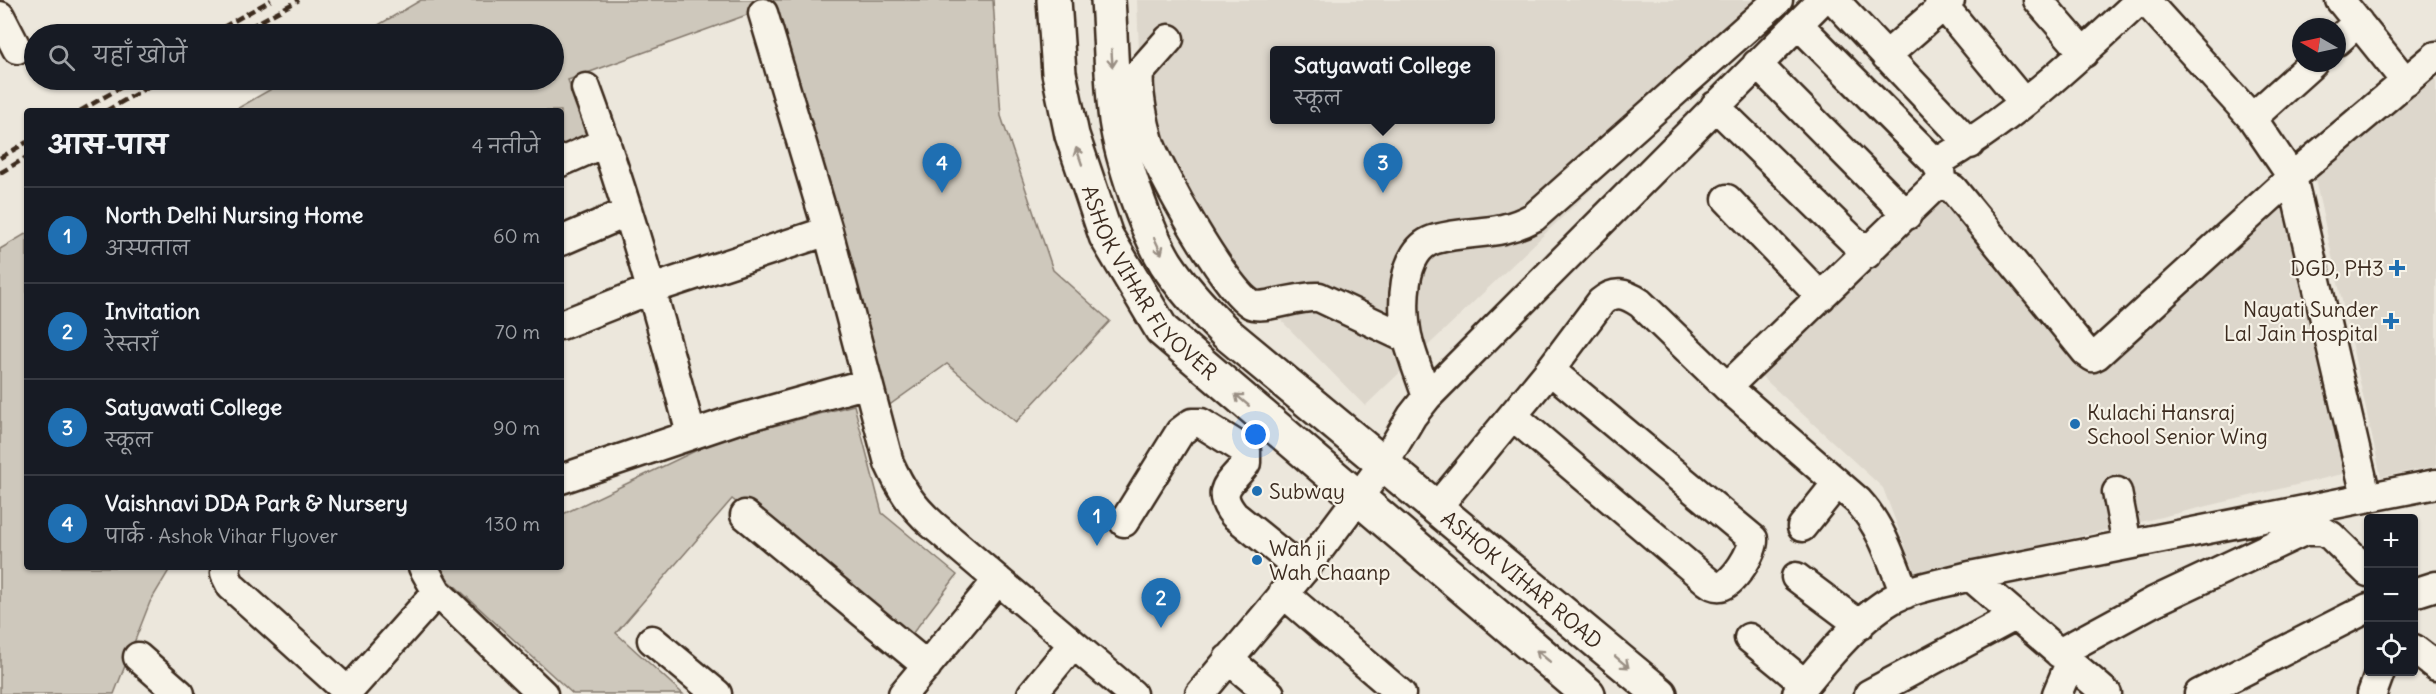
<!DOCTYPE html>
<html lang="hi">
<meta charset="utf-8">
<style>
body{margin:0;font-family:Delius,"Playpen Sans Deva",sans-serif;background:#242831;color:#f1f3f6}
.controls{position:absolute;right:18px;bottom:18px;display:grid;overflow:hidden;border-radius:6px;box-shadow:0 2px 4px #0004}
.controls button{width:54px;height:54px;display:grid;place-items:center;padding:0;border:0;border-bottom:2px solid #363941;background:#171b24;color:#f1f3f6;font:30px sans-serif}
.compass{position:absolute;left:2292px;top:18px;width:54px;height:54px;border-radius:50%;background:#171b24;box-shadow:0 2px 4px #0004;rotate:279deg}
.you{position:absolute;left:1256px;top:435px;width:21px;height:21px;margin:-15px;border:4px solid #fff;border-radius:50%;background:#1a73e8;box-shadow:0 0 0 9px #1a73e833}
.badge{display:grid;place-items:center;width:39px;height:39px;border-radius:50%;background:#1f6fb2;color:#fff;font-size:20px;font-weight:700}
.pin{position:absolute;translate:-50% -50px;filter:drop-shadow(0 2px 3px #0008)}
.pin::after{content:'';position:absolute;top:32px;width:21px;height:18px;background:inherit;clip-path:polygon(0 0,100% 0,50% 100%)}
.popup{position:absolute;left:1270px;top:46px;width:225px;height:78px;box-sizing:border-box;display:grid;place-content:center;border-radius:6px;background:#171b24;filter:drop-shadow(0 2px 4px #0005);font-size:20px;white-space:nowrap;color:#9ea1a6}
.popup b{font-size:22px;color:#f1f3f6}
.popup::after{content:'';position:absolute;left:50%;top:100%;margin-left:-12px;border:12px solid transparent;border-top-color:#171b24}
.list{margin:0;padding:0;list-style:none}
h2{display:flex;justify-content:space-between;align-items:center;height:78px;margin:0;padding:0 24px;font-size:26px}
h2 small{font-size:20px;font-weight:400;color:#9ea1a6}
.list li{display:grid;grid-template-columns:39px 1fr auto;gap:18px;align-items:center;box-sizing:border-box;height:96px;padding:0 24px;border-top:2px solid #363941}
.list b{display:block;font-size:22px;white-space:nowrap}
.list p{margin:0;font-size:20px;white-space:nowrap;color:#9ea1a6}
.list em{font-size:20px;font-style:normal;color:#9ea1a6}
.icon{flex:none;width:33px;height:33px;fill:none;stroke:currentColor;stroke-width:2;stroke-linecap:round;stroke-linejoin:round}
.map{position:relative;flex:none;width:2436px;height:694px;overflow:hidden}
.search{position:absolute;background:#171b24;box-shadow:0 2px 4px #0004;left:24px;top:24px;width:540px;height:66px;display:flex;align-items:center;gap:15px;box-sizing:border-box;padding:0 21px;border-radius:33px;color:#9ea1a6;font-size:22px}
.panel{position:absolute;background:#171b24;box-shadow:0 2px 4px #0004;left:24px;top:108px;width:540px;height:462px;border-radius:6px}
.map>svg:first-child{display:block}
</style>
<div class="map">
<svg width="2436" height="694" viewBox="0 0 2436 694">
<rect width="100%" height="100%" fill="#ece7dc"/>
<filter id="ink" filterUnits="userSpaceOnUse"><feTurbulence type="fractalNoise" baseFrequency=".0167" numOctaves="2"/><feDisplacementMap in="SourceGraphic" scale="12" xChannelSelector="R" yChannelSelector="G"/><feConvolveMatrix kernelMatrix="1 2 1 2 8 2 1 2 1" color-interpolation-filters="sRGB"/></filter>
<g filter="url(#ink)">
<path fill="#ddd7cc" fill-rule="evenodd" d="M1137,0H1789L1365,406L1209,247L1151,140L1139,51ZM1275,50H1491V119H1275Z
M2436,68V466L2381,477L2314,175Z
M2289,192L2347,473L1916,575L1883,488L1759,374L1942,196L2093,369Z"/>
<path fill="#cec8bc" stroke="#84796d" stroke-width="1.5" d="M421,0H993L1001,116L1053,270L1110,321L1016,422L947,364L867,421L752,13L568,80L590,139L561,152V111H233L287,80H554V34H363Z
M27,233V567H171L150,602L114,694H0V249Z
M854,405L882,513L957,575L909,638L732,499L616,633L683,694H573L443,575L439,567H561V515L716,441Z"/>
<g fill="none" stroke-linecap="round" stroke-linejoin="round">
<g stroke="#3b2a1e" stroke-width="33">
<path id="minor" d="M1834,0L1970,144
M1939,0L2024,103
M2038,0L2084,53
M2145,0L2252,118L2292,177L2366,496
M2340,0L2406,82
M763,13L828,231L889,463C901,489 911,505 932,524L1132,694
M0,16L17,49
M1798,24L1936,163L1940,170L1941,180
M1169,39L1139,73C1137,91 1144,124 1149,141C1158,170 1226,291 1251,304C1263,310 1300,295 1319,297L1408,339
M2337,41L2358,22
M1886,56L1950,0
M1757,64L1907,215
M586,88C628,202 660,318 691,434
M1715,106L1867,254
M2252,118L2313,63
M561,162L606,142
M1936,163C2012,120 2076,60 2140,0
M1727,199L1821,297
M561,241L628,212
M561,325L652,289L828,231
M1727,387L1933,188L1941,184L1953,189L2086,352L2093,357L2097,355L2292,177L2436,56
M1427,397C1421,378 1413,359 1408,340C1401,311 1400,248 1436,239C1473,229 1498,237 1534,217L1778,0
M1513,416L1707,581C1711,584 1715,587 1721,586C1733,584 1754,551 1753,539L1550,370
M561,479L735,420L868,383
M2117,492L2127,544
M1437,507L1550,370L1601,302C1615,290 1625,293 1640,303L1727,387L1858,501C1882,527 1892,561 1905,594
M745,515L927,666
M1124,522L1180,432L1192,423H1201L1246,451V463C1232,483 1213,489 1234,515L1303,571
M1802,527L1837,483
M226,567L225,574L231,586L348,692
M423,567L437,592L543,694
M1970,576L2107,694
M1796,577L1860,625
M1283,593L1401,694
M2414,593L2436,586
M1749,638L1805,684
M652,640L717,694
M2414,649L2436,666
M2059,653L2153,602L2304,531H2323L2331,536L2368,572
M138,657L180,694
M1228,659L1270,694
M346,694L437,592
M903,694L998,580
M1032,694L1073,644
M1200,694L1303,571L1384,463L1412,416L1427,397L1822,0
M1797,694C1822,663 1857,620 1891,600C1914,587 1945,583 1970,576L2436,484
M1869,694L2015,616
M2057,694L2070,663
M2199,694L2368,608
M2372,694L2380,672"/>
</g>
<g stroke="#3b2a1e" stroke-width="38">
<g id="major">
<path id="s1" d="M1054,0L1059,73L1072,135L1106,236L1162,330L1588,694"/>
<path id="s2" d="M1108,0C1111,40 1111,80 1116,120C1122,160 1145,228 1166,263C1183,289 1204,311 1226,333L1660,694"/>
</g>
</g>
<use href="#minor" stroke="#f7f3e8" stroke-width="28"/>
<use href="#major" stroke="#f7f3e8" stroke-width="33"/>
<path stroke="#3b2a1e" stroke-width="4.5" stroke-dasharray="9 4.5" stroke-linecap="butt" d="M211,34L271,0
M237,34L299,0
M80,111L134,80
M106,111L160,80
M0,158L27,142
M0,173L27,157"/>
</g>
<defs><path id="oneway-shaft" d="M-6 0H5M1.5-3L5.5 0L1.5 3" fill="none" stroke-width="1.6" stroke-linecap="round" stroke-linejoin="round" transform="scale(1.5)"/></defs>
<g stroke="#998e83">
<use href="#oneway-shaft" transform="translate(1112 58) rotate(86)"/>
<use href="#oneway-shaft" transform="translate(1079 156) rotate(-109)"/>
<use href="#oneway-shaft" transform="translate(1158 246) rotate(65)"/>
<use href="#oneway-shaft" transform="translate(1242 400) rotate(-140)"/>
<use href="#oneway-shaft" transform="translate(1543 656) rotate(-140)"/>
<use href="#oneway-shaft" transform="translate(1622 662) rotate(40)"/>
</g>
</g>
<g fill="#1f6fb2" stroke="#f7f3e8" stroke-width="2">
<path d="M2394 259h6v6h6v6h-6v6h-6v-6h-6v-6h6z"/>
<path d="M2388 312h6v6h6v6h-6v6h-6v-6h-6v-6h6z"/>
<circle cx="2075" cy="424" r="6"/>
<circle cx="1257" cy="491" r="6"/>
<circle cx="1257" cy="560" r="6"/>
</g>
<g text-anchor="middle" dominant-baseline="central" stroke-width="4.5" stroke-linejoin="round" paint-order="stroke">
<g font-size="21" fill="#3b2a1e" stroke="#f7f3e8" text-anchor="start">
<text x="2384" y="268" text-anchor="end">DGD, PH3</text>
<text x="2378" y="309" text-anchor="end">Nayati Sunder<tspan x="2378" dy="24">Lal Jain Hospital</tspan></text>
<text x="2087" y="412">Kulachi Hansraj<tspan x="2087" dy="24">School Senior Wing</tspan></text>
<text x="1269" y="491">Subway</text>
<text x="1269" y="548">Wah ji<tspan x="1269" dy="24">Wah Chaanp</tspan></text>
</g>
<g font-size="21" fill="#3b2a1e" stroke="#f7f3e8">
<text stroke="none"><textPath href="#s1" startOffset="306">ASHOK VIHAR FLYOVER</textPath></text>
<text stroke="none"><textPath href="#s2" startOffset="750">ASHOK VIHAR ROAD</textPath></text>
</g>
</g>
</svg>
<div class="controls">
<button>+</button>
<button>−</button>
<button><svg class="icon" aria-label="locate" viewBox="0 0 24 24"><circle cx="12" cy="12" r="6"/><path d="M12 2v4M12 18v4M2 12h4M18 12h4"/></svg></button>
</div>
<svg class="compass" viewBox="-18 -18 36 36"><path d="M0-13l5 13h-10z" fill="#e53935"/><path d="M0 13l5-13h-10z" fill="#9ea1a6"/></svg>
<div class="you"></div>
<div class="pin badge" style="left:1097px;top:546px">1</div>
<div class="pin badge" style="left:1161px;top:628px">2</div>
<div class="pin badge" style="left:1383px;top:193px">3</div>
<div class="popup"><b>Satyawati College</b>स्कूल</div>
<div class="pin badge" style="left:942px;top:193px">4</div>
<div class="search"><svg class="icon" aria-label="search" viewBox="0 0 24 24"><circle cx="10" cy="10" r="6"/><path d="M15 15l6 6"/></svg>यहाँ खोजें</div>
<section class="panel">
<h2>आस-पास<small>4 नतीजे</small></h2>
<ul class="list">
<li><span class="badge">1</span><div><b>North Delhi Nursing Home</b><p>अस्पताल</p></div><em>60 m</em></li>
<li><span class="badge">2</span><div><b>Invitation</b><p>रेस्तराँ</p></div><em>70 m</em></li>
<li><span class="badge">3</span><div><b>Satyawati College</b><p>स्कूल</p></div><em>90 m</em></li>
<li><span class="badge">4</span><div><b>Vaishnavi DDA Park &amp; Nursery</b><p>पार्क · Ashok Vihar Flyover</p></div><em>130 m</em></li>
</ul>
</section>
</div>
